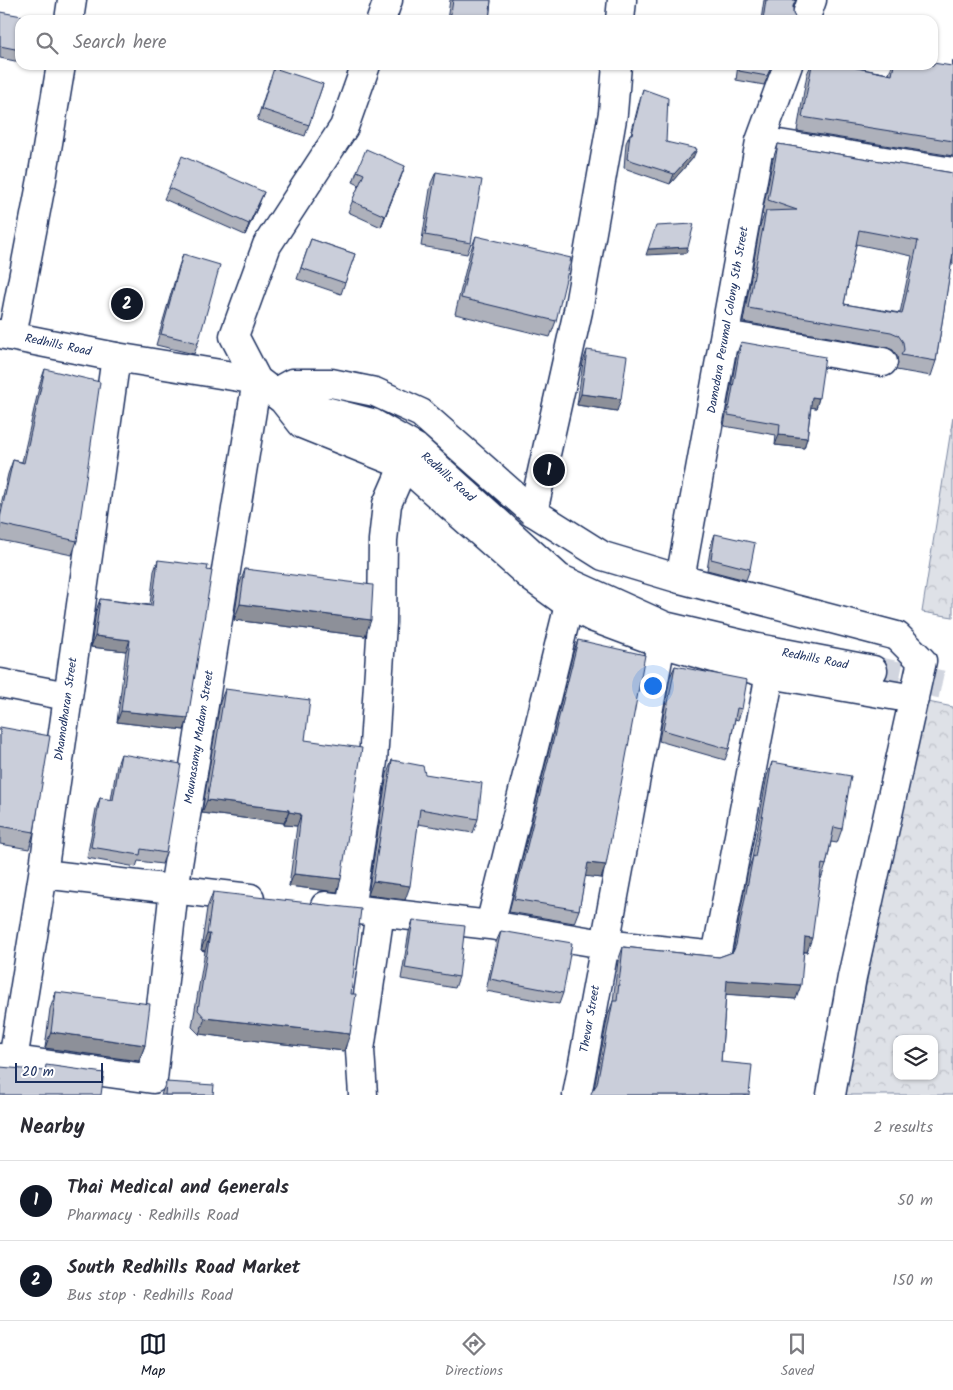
<!DOCTYPE html>
<meta charset="utf-8">
<style>
body{margin:0;font-family:Kalam,sans-serif;background:#f2f2f3;color:#2b2b33}
.controls{position:absolute;right:15px;bottom:15px;display:grid;overflow:hidden;border-radius:10px;box-shadow:0 1px 4px #0004}
.controls button{width:45px;height:45px;display:grid;place-items:center;padding:0;border:0;border-bottom:1px solid #e1e1e2;background:#fff;color:#2b2b33;font:25px sans-serif}
.scale{position:absolute;left:15px;bottom:12px;width:88px;box-sizing:border-box;padding-left:5px;border:2px solid #1b2f5e;border-top:0;font-size:14px;line-height:18px;white-space:nowrap;color:#1b2f5e;-webkit-text-stroke:4px #fff;paint-order:stroke}
.you{position:absolute;left:652px;top:685px;width:18px;height:18px;margin:-12px;border:4px solid #fff;border-radius:50%;background:#1a73e8;box-shadow:0 0 0 8px #1a73e833}
.badge{display:grid;place-items:center;width:32px;height:32px;border-radius:50%;background:#111827;color:#fff;font-size:16px;font-weight:700}
.pin{position:absolute;translate:-50% -50%;border:2px solid #fff;box-shadow:0 1px 5px #0006}
.list{margin:0;padding:0;list-style:none}
h2{display:flex;justify-content:space-between;align-items:center;height:65px;margin:0;padding:0 20px;font-size:21px}
h2 small{font-size:16px;font-weight:400;color:#7c7c81}
.list li{display:grid;grid-template-columns:32px 1fr auto;gap:15px;align-items:center;box-sizing:border-box;height:80px;padding:0 20px;border-top:1px solid #e1e1e2}
.list b{display:block;font-size:19px;white-space:nowrap}
.list p{margin:0;font-size:16px;white-space:nowrap;color:#7c7c81}
.list em{font-size:16px;font-style:normal;color:#7c7c81}
.icon{flex:none;width:28px;height:28px;fill:none;stroke:currentColor;stroke-width:2;stroke-linecap:round;stroke-linejoin:round}
.map{position:relative;flex:none;width:953px;height:1095px;overflow:hidden}
.search{position:absolute;background:#fff;box-shadow:0 1px 4px #0004;left:15px;right:15px;top:15px;height:55px;display:flex;align-items:center;gap:12px;box-sizing:border-box;padding:0 18px;border-radius:15px;color:#7c7c81;font-size:19px}
.sheet{height:225px;background:#fff}
nav{display:flex;justify-content:space-around;align-items:center;box-sizing:border-box;height:70px;border-top:1px solid #e1e1e2;background:#fff;font-size:14px;color:#7c7c81}
nav a{display:grid;justify-items:center;gap:2px}
nav .on{color:#111827}
.map>svg:first-child{display:block}
</style>
<div class="map">
<svg width="953" height="1095" viewBox="0 0 953 1095">
<defs>
<pattern id="forest-crowns" width="20" height="18" patternUnits="userSpaceOnUse" patternTransform="scale(1.25)"><rect width="20" height="18" fill="#dee1e7"/><path d="M2 6a3 3 0 1 1 6 0M12 15a3 3 0 1 1 6 0" fill="none" stroke="#bec1c9"/></pattern>
</defs>
<rect width="100%" height="100%" fill="#fff"/>
<filter id="ink" filterUnits="userSpaceOnUse"><feTurbulence type="fractalNoise" baseFrequency=".02" numOctaves="2"/><feDisplacementMap in="SourceGraphic" scale="10" xChannelSelector="R" yChannelSelector="G"/><feConvolveMatrix kernelMatrix="1 2 1 2 8 2 1 2 1" color-interpolation-filters="sRGB"/></filter>
<g filter="url(#ink)">
<path fill="url(#forest-crowns)" stroke="#7c88a2" fill-rule="evenodd" d="M953,417V617L922,612Z
M923,701L953,707V1095H844ZM897,1039H934V1076H897Z"/>
<g fill="none" stroke-linecap="round" stroke-linejoin="round">
<path stroke="#d1d5df" stroke-width="28" stroke-dasharray="28 14" stroke-linecap="butt" d="M873,670L953,687"/>
<g stroke="#1b2f5e" stroke-width="31">
<path id="street" d="M69,20L72,0
M620,20L622,0
M805,20L812,0
M760,141L953,172
M725,335L883,362
M12,336L42,179L61,65
M533,512L578,311L613,113L617,65
M680,579L760,141L788,65
M0,683L67,696
M43,874L250,898
M325,906L490,925L569,605
M350,909L373,761L382,623L383,540L387,504L404,465
M490,925L604,944L716,956L770,674
M13,1060L43,874L116,357
M363,1095L360,1050L380,912
M577,1095L661,643"/>
</g>
<g stroke="#1b2f5e" stroke-width="31">
<path id="secondary" d="M381,20L388,0
M0,334L116,357L257,380L283,400L372,423L416,448L559,578L665,626L758,648L873,670
M274,393L292,383H331L375,392L421,413L533,512L603,556L680,579L897,636L922,661L852,977L831,1095
M283,400L302,424L404,465L532,578L569,605L594,618L661,643L770,674L914,699
M0,1058L153,1079L174,889L257,380L234,336L267,245L344,127L366,65"/>
</g>
<use href="#street" stroke="#fff" stroke-width="28"/>
<use href="#secondary" stroke="#fff" stroke-width="28"/>
</g>
<path fill="#aeb1bb" stroke="#1b2f5e" fill-rule="evenodd" d="M450,0H491L489,20H447Z
M764,0H796L793,7V14L797,20H761Z
M0,12L20,20V62L0,58Z
M953,60V156L797,131L807,74L811,65H842L889,74L892,65H933L951,66Z
M738,65H773L764,85L736,80Z
M270,79L323,84L305,136L257,120Z
M643,89L666,142L693,158L670,184L624,168L626,143L630,134H631L640,99Z
M778,144L953,173V264H951L936,361L931,376L896,370L898,364L897,356L893,350L886,347L743,322L760,226L764,215L762,214L773,159ZM856,244L912,256L900,313L844,304Z
M357,171L401,177L381,227L348,212L359,185L353,182Z
M436,172L471,243L467,254L421,246L431,183Z
M169,188L259,204L245,235L164,199Z
M476,236L556,321L550,337L455,314L470,252Z
M311,239L355,254L341,294L297,279Z
M183,254L198,343L194,354L156,345L179,266Z
M741,342L819,398L816,408L811,407L807,438L804,448L775,445L776,435L724,426L737,353Z
M587,350L617,411L577,405L583,362Z
M45,369L77,541L72,555L0,540V509L8,474L13,460L22,462L40,383Z
M715,534L750,569L746,580L707,570L711,545Z
M158,560L188,718L184,730L117,722L126,651L91,647L96,611L100,599L150,605L154,571Z
M245,569L365,636L234,620L239,586Z
M578,640L601,878L585,876L579,910L574,923L509,912L573,653Z
M675,666L742,709L738,720L735,719L729,749L725,760L659,741L670,677Z
M225,689L305,740L337,892L289,886L297,826L284,825V823L202,813L220,702Z
M0,727L34,832L29,849L0,844Z
M121,754L166,853L162,864L138,861L136,867L87,858L96,809L100,798L111,800L117,765Z
M392,760L425,774L478,819L473,833L418,824L405,900L368,895L387,774Z
M772,762L842,829L837,843L831,842L826,865L821,879H820L807,952H804L796,999L726,994L721,1062L749,1095H591L594,1089L608,1015L613,1001L618,961L623,947L719,957L733,952L748,870L752,859L767,776Z
M213,892L344,1051L199,1034L192,1027L205,951L201,950L207,908Z
M413,920L459,977L455,988L401,979L409,932Z
M501,931L563,993L559,1004L486,991L496,942Z
M56,992L145,1045L139,1061L45,1048L50,1009Z
M166,1082L213,1095H161Z"/>
<path fill="#8d9099" stroke="#1b2f5e" d="M697,149L693,158L670,184L674,174Z
M405,166L401,177L381,227L385,216Z
M264,192L259,204L245,235L249,224Z
M688,247L686,253L646,255L648,249Z
M581,394L621,399L617,411L577,405Z
M812,397L819,398L816,408L809,407Z
M779,435L807,438L804,448L775,445Z
M240,604L371,620L365,636L234,620Z
M95,636L130,640L126,651L91,647Z
M121,711L188,718L184,730L117,722Z
M207,800L289,810L284,823L202,813Z
M289,812L301,814L297,826L284,825Z
M588,863L606,865L601,878L583,876Z
M294,874L341,879L337,892L289,886Z
M373,881L410,886L405,900L368,895Z
M207,934H210L205,951L201,950Z
M805,937L812,938L807,952L800,951Z
M727,980L801,985L796,999L722,994Z
M205,1018L350,1034L344,1051L199,1034Z
M51,1032L145,1045L139,1061L45,1048Z"/>
<path fill="#caceda" stroke="#1b2f5e" fill-rule="evenodd" d="M453,0H491L489,20H450Z
M766,0H796L793,6V14L797,20H763Z
M0,12L39,19L20,20V50L0,46Z
M953,61V141L802,117L812,65H842L892,75L894,65H933V63L952,66Z
M740,65H772L767,76L739,71Z
M274,68L323,84L309,125L261,109Z
M643,89L668,98L666,142L697,149L674,174L627,159L630,134H632Z
M778,144L953,173V253L936,361L901,355L904,350L903,342L898,335L891,332L748,308L766,211L797,210L768,200ZM859,230L918,241L902,314L844,304Z
M366,149L405,166L385,216L352,201L364,174L357,171Z
M182,156L264,192L249,224L169,188Z
M436,172L482,180L471,243L425,235Z
M694,224L688,247L648,249L656,226Z
M476,236L571,258L556,321L461,298Z
M311,239L355,254L345,283L301,268Z
M183,254L220,265L198,343L161,334Z
M741,342L825,357L819,398L812,397L807,438L779,435L780,424L728,415Z
M587,350L627,356L621,399L581,394Z
M45,369L100,382L77,541L0,524V518L13,460L24,463Z
M715,534L755,543L750,569L711,559Z
M158,560L208,566L207,570L212,571L188,718L121,711L130,640L95,636L100,599L152,606Z
M245,569L373,585L371,620L240,604Z
M578,640L645,655L606,865L588,863L579,910L514,899Z
M675,666L747,680L742,709L737,708L729,749L663,730Z
M225,689L310,700L305,740L362,748L341,879L294,874L301,814L289,812V810L207,800Z
M0,727L50,736L34,832L0,826Z
M121,754L181,764L166,853L141,849L140,855L91,847L100,798L113,800Z
M392,760L423,766L425,774L482,783L478,819L420,809L410,886L373,881Z
M772,762L851,776L842,829L834,827L826,865L822,864L812,938L805,937L801,985L727,980L721,1062L752,1065L749,1095H591V1093L597,1084L613,1001H617L623,947L719,957L733,952L736,945L753,856L755,857Z
M213,892L361,909L351,994H356L350,1034L205,1018L198,1010L210,934H207Z
M413,920L465,926L459,977L405,968Z
M501,931L572,943L563,993L490,979Z
M56,992L150,1004L145,1045L51,1032Z
M46,1065L104,1073L101,1095H0V1067L45,1071Z
M166,1082L214,1085L213,1095H165Z"/>
</g>
<g text-anchor="middle" dominant-baseline="central" stroke-width="4" stroke-linejoin="round" paint-order="stroke">
<g font-size="12" fill="#1b2f5e" stroke="#fff">
<text transform="translate(728 320) rotate(-80)">Damodara Perumal Colony 5th Street</text>
<text transform="translate(58 345) rotate(12)">Redhills Road</text>
<text transform="translate(448 477) rotate(42)">Redhills Road</text>
<text transform="translate(815 659) rotate(11)">Redhills Road</text>
<text transform="translate(66 709) rotate(-82)">Dhamodharan Street</text>
<text transform="translate(199 737) rotate(-81)">Mounasamy Madam Street</text>
<text transform="translate(590 1019) rotate(-80)">Thevar Street</text>
</g>
</g>
</svg>
<div class="controls">
<button><svg class="icon" aria-label="layers" viewBox="0 0 24 24"><path d="M12 4l9 5-9 5-9-5zM3 14l9 5 9-5"/></svg></button>
</div>
<div class="scale">20 m</div>
<div class="you"></div>
<div class="pin badge" style="left:549px;top:470px">1</div>
<div class="pin badge" style="left:127px;top:304px">2</div>
<div class="search"><svg class="icon" aria-label="search" viewBox="0 0 24 24"><circle cx="10" cy="10" r="6"/><path d="M15 15l6 6"/></svg>Search here</div>
</div>
<section class="sheet">
<h2>Nearby<small>2 results</small></h2>
<ul class="list">
<li><span class="badge">1</span><div><b>Thai Medical and Generals</b><p>Pharmacy · Redhills Road</p></div><em>50 m</em></li>
<li><span class="badge">2</span><div><b>South Redhills Road Market</b><p>Bus stop · Redhills Road</p></div><em>150 m</em></li>
</ul>
</section>
<nav>
<a class="on"><svg class="icon" aria-label="map" viewBox="0 0 24 24"><path d="M3 6l6-2 6 2 6-2v14l-6 2-6-2-6 2zM9 4v14M15 6v14"/></svg>Map</a>
<a><svg class="icon" aria-label="directions" viewBox="0 0 24 24"><path d="M12 3l9 9-9 9-9-9zM9 14v-3h6M13 9l2 2-2 2"/></svg>Directions</a>
<a><svg class="icon" aria-label="saved" viewBox="0 0 24 24"><path d="M7 4h10v16l-5-4-5 4z"/></svg>Saved</a>
</nav>
